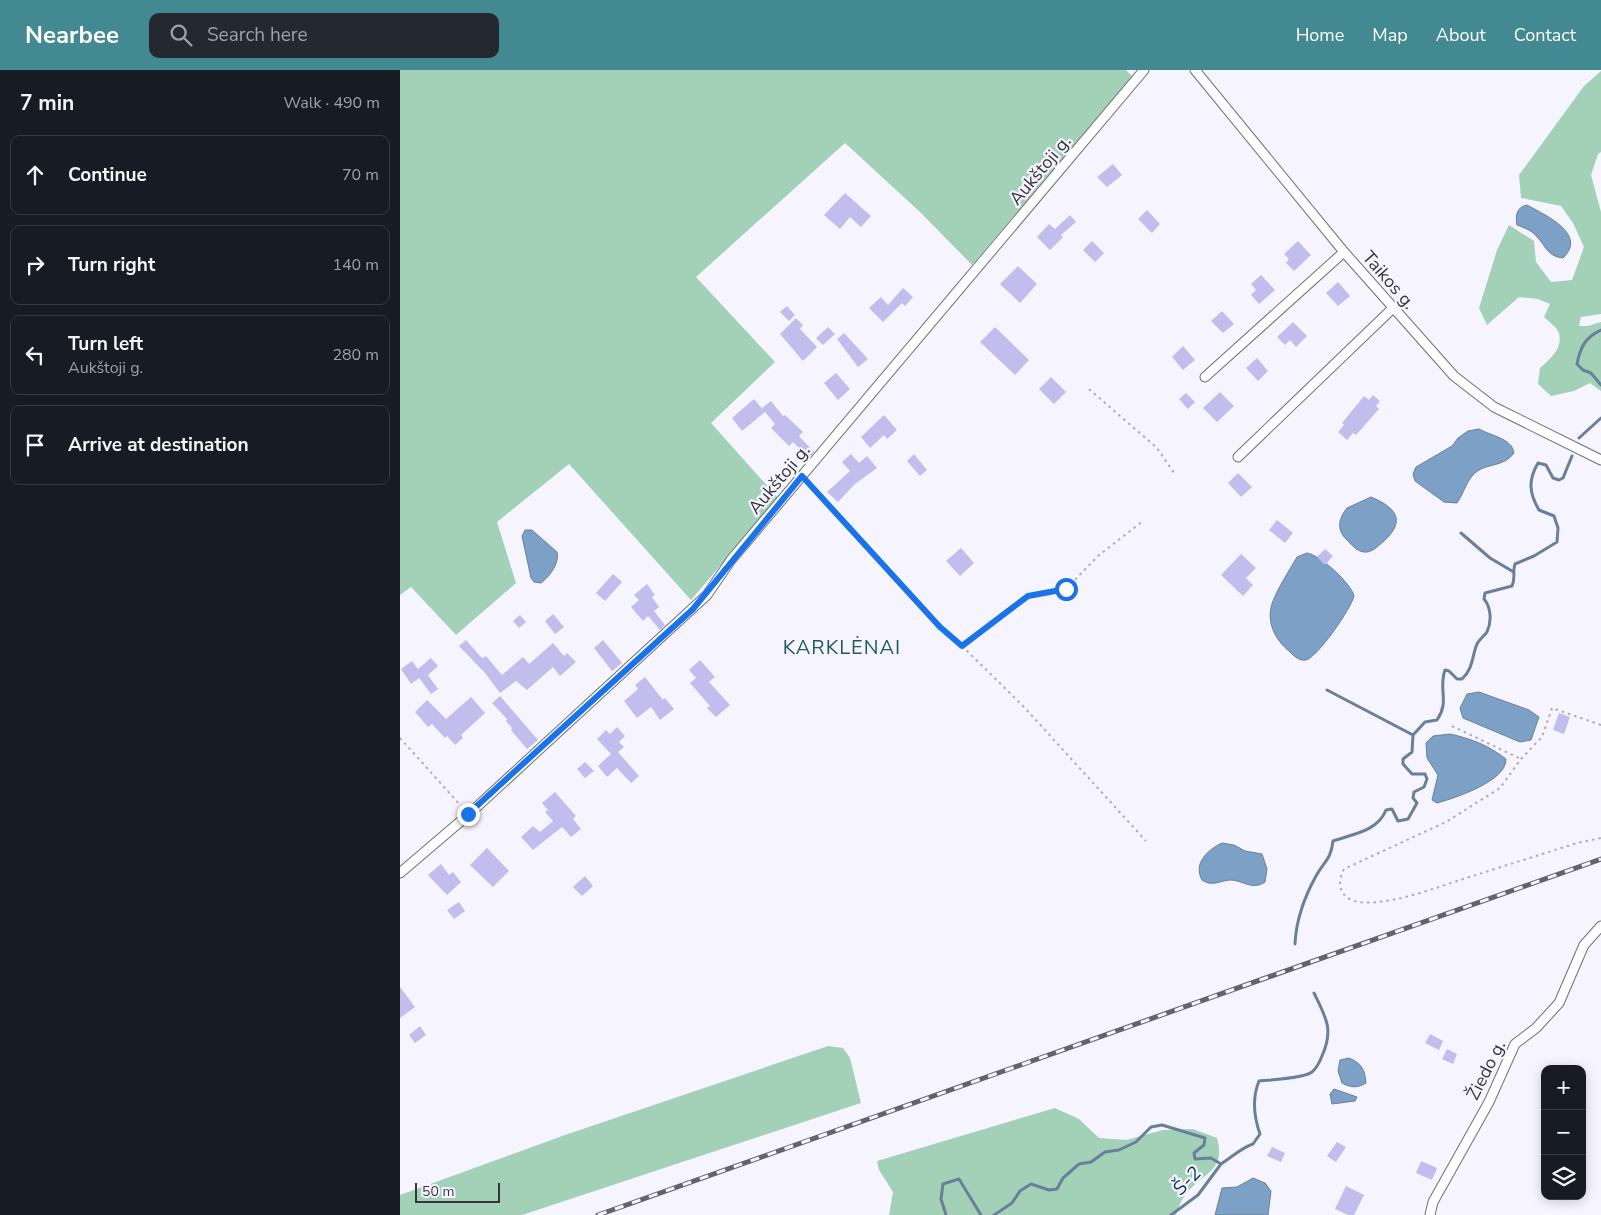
<!DOCTYPE html>
<meta charset="utf-8">
<style>
body{margin:0;font-family:"Nunito Sans",sans-serif;background:#242831;color:#f1f3f6}
.controls{position:absolute;right:15px;bottom:15px;display:grid;overflow:hidden;border-radius:10px;box-shadow:0 2px 12px #0003}
.controls button{width:45px;height:45px;display:grid;place-items:center;padding:0;border:0;border-bottom:1px solid #363941;background:#171b24;color:#f1f3f6;font:25px sans-serif}
.scale{position:absolute;left:15px;bottom:12px;width:85px;box-sizing:border-box;padding-left:5px;border:2px solid #36363a;border-top:0;font-size:14px;line-height:18px;white-space:nowrap;color:#36363a;-webkit-text-stroke:4px #f6f5ff;paint-order:stroke}
.stop{position:absolute;width:15px;height:15px;margin:-11px;border:4px solid #1a73e8;border-radius:50%;background:#fff}
.stop.end{background:#1a73e8;border-color:#fff;box-shadow:0 1px 5px #0008}
.list{margin:0;padding:0;list-style:none}
h2{display:flex;justify-content:space-between;align-items:center;height:65px;margin:0;padding:0 20px;font-size:21px}
h2 small{font-size:16px;font-weight:400;color:#9ea1a6}
.list li{display:grid;grid-template-columns:32px 1fr auto;gap:15px;align-items:center;box-sizing:border-box;height:80px;margin:0 10px 10px;padding:0 10px;border:1px solid #363941;border-radius:10px}
.list b{display:block;font-size:19px;white-space:nowrap}
.list p{margin:0;font-size:16px;white-space:nowrap;color:#9ea1a6}
.list em{font-size:16px;font-style:normal;color:#9ea1a6}
.icon{flex:none;width:28px;height:28px;fill:none;stroke:currentColor;stroke-width:2;stroke-linecap:round;stroke-linejoin:round}
.map{position:relative;flex:none;width:1201px;height:1145px;overflow:hidden}
header{display:flex;align-items:center;gap:30px;box-sizing:border-box;height:70px;padding:0 25px;background:#428992;color:#fff}
header strong{font-size:24px}
nav{display:flex;gap:28px;margin-inline-start:auto;font-size:18px}
.search{width:350px;height:45px;background:#242831;display:flex;align-items:center;gap:12px;box-sizing:border-box;padding:0 18px;border-radius:10px;color:#9ea1a6;font-size:19px}
main{display:flex}
aside{flex:1;background:#171b24}
.map>svg:first-child{display:block}
</style>
<header>
<strong>Nearbee</strong>
<div class="search"><svg class="icon" aria-label="search" viewBox="0 0 24 24"><circle cx="10" cy="10" r="6"/><path d="M15 15l6 6"/></svg>Search here</div>
<nav><a>Home</a><a>Map</a><a>About</a><a>Contact</a></nav>
</header>
<main>
<aside>
<h2>7 min<small>Walk · 490 m</small></h2>
<ul class="list">
<li><svg class="icon" aria-label="ahead" viewBox="0 0 24 24"><path d="M12 20V5M6 11l6-6 6 6"/></svg><div><b>Continue</b></div><em>70 m</em></li>
<li><svg class="icon" aria-label="right" viewBox="0 0 24 24"><path d="M7 20v-9h11M14 6l5 5-5 5"/></svg><div><b>Turn right</b></div><em>140 m</em></li>
<li><svg class="icon" aria-label="left" viewBox="0 0 24 24"><path d="M17 20v-9H6M10 6l-5 5 5 5"/></svg><div><b>Turn left</b><p>Aukštoji g.</p></div><em>280 m</em></li>
<li><svg class="icon" aria-label="arrive" viewBox="0 0 24 24"><path d="M6 21V4h12l-3 4 3 4H6"/></svg><div><b>Arrive at destination</b></div></li>
</ul>
</aside>
<div class="map">
<svg width="1201" height="1145" viewBox="0 0 1201 1145">
<rect width="100%" height="100%" fill="#f6f5ff"/>
<path fill="#a2d1b7" d="M0,0H726L732,6L572,195L520,142L445,73L296,207L375,292L311,353L378,428L291,530L169,394L97,452L116,513L56,565L11,517L0,525Z
M1201,1V82L1198,84L1191,105L1201,142V244L1181,247L1179,256H1188L1201,252V321L1190,313L1174,321L1151,326L1138,314L1140,298C1149,290 1165,277 1158,261C1155,256 1148,251 1144,247L1150,234L1138,229L1119,227L1087,255L1079,238L1097,180L1109,155L1134,171L1136,192L1151,212L1172,210L1184,177L1173,153L1161,136L1121,128L1119,105L1184,16Z
M428,976L443,978L450,988L461,1033L122,1145H0V1125L165,1065Z
M655,1038L679,1049L699,1068L726,1070L763,1060L793,1059L817,1068C827,1103 800,1103 784,1127C780,1132 778,1139 776,1145H489L493,1122L479,1100L477,1091Z"/>
<path fill="#7da0c6" stroke="#68809c" d="M1127,135C1145,145 1188,164 1163,188C1146,187 1144,171 1132,162C1128,159 1122,157 1117,155C1115,145 1117,137 1127,135Z
M1079,359C1091,366 1112,368 1114,383C1104,397 1088,393 1076,402C1067,409 1064,423 1057,433L1044,432L1015,411L1013,404L1016,397L1052,376L1058,368L1068,361Z
M971,427C995,437 1007,450 984,471C978,476 972,483 964,482C956,481 951,474 946,469C936,459 939,448 947,438Z
M125,460H132L157,482C160,493 149,507 141,513L134,512L131,508L122,466Z
M907,483C920,485 951,513 954,526C952,537 918,587 906,590C899,591 894,586 890,582C875,570 865,551 873,531C879,516 889,501 897,487Z
M1079,622L1129,640L1139,647L1131,670L1120,672L1063,648L1060,638L1067,624Z
M1050,664C1072,669 1088,675 1106,689C1107,711 1055,728 1037,733L1032,730L1038,705L1027,688L1026,673L1033,666Z
M822,773L834,775L845,781L862,784L867,799L865,812C852,821 843,810 830,810C819,811 812,817 802,810C793,794 807,780 822,773Z
M949,988C961,993 965,999 966,1013C958,1018 951,1018 942,1013L938,1001L940,990Z
M934,1019L957,1027L955,1031L932,1034L930,1024Z
M853,1108L865,1113L871,1121L868,1145H815L822,1118L837,1117Z"/>
<g fill="none" stroke-linecap="round" stroke-linejoin="round">
<path stroke="#68809c" stroke-width="3" d="M1201,260C1185,267 1180,278 1177,294L1183,300L1191,303L1201,315
M1179,368L1201,348
M1061,463L1090,488L1112,501
M927,620L1013,665
M895,874C896,851 905,826 916,806C924,791 931,790 933,771C953,764 978,761 986,740L992,739L998,751L1008,749L1017,733L1013,728L1014,722L1024,717L1027,709L1025,704H1012L1003,694V689L1012,682L1013,665L1025,652L1037,650C1050,631 1038,620 1045,600L1049,601L1057,609H1062C1073,599 1072,586 1077,574C1079,570 1084,566 1087,562C1092,551 1091,537 1084,529L1085,523L1112,516C1116,508 1112,502 1115,494L1134,486L1157,472L1158,458L1154,446L1139,440C1129,423 1128,410 1138,393L1146,395L1153,408L1159,410L1163,408L1172,386
M546,1145L541,1129L543,1114L559,1109L581,1145
M594,1145L612,1133L620,1121L631,1114L649,1120L657,1119L663,1108L679,1094L691,1092L705,1082L719,1080L736,1072L751,1057L762,1055L805,1068L804,1075L794,1083L795,1089L811,1088L821,1094C832,1087 841,1078 853,1074L860,1064C854,1047 852,1028 859,1011C870,1010 905,1008 912,1002C917,998 920,991 922,986C934,959 926,948 914,923
M771,1145L798,1125L821,1094"/>
</g>
<path fill="#c1bded" d="M713,94L722,105L707,117L697,107Z
M445,123L471,146L461,157L450,147L440,159L424,145Z
M747,140L760,154L752,163L738,149Z
M670,145L676,152L661,165L663,167L650,180L637,167L649,154L655,159Z
M692,171L704,183L695,192L683,180Z
M898,171L911,185L894,201L886,193L889,189L884,184Z
M618,196L637,214L620,233L600,214Z
M861,205L875,220L859,234L851,225L856,220L851,214Z
M938,212L950,226L938,236L926,223Z
M503,218L513,227L505,236L502,233L483,252L469,238L481,227L488,235Z
M387,236L395,245L389,251L380,242Z
M822,241L834,254L823,263L811,251Z
M396,248L403,255L400,259L417,277L403,291L380,264Z
M893,252L907,266L896,277L890,270L885,275L877,267Z
M428,257L435,264L423,275L416,268Z
M595,257L629,290L615,305L580,272Z
M444,263L468,289L458,297L437,269Z
M783,276L795,290L783,300L772,287Z
M857,288L868,301L858,311L846,298Z
M436,303L450,319L438,330L424,313Z
M651,307L666,322L654,334L639,319Z
M820,322L834,336L817,352L803,338Z
M786,323L795,332L788,339L779,329Z
M973,325L980,331L976,336L979,339L956,365L953,363L947,370L938,362L944,355L942,353L964,326L969,330Z
M354,329L364,341L362,338L371,331L383,346L385,345L403,362L399,366L414,382L409,388L393,372L389,376L371,358L375,354L365,342L342,361L332,348Z
M484,345L497,360L487,369L484,365L470,378L461,367Z
M451,384L459,393L467,386L477,398L455,414L438,432L427,422L450,401L442,392Z
M514,384L527,400L520,406L507,391Z
M838,403L852,417L841,427L828,413Z
M877,450L893,463L885,473L869,460Z
M561,478L574,493L560,506L546,491Z
M925,479L933,486L925,495L917,487Z
M841,484L856,498L846,508L853,515L843,526L821,505Z
M213,504L222,512L205,531L196,523Z
M247,514L255,525L252,527L259,537L254,541L265,555L260,560L248,546L243,551L231,537L239,530L234,525Z
M153,544L164,557L155,564L145,551Z
M120,545L126,552L119,558L113,551Z
M66,570L80,586L83,588L86,586L102,605L123,587L129,594L153,573L164,586L167,583L176,592L160,606L153,597L127,620L116,611L100,623L85,603L59,576Z
M203,570L222,593L212,601L194,578Z
M31,588L38,596L28,605L38,619L31,624L19,608L11,614L1,599L12,591L18,599Z
M300,590L315,607L309,612L330,635L316,647L307,638L310,636L290,613L296,608L289,600Z
M245,607L263,630L265,628L274,639L260,650L251,637L237,648L224,631L238,619L235,615Z
M100,626L138,670L127,679L111,660L112,658L106,651L107,649L92,633Z
M71,627L85,643L61,665L63,668L55,675L47,666L45,668L32,654L28,657L15,642L27,630L46,649Z
M1159,643L1170,647L1164,664L1153,660Z
M217,657L225,666L219,672L224,677L218,682L239,706L231,713L217,698L207,707L198,696L211,684L197,669L206,660L210,664Z
M185,692L194,701L185,708L177,699Z
M155,722L176,746L173,749L181,759L171,767L162,757L133,780L121,767L133,756L140,762L153,751L145,742L148,740L142,733Z
M87,778L109,801L93,817L70,795Z
M41,794L49,805L53,802L61,812L47,825L28,805Z
M185,806L193,816L182,826L173,817Z
M59,832L65,841L54,849L47,840Z
M0,917L15,937L0,948Z
M20,956L26,965L15,973L9,965Z
M1030,964L1043,971L1039,980L1025,973Z
M1047,979L1057,984L1053,994L1042,989Z
M937,1072L946,1077L936,1092L927,1086Z
M872,1077L885,1083L881,1092L867,1086Z
M1021,1091L1037,1098L1032,1110L1016,1103Z
M946,1116L964,1125L954,1145H948L935,1139Z"/>
<g fill="none" stroke-linecap="round" stroke-linejoin="round">
<g stroke="#706f77" stroke-width="11">
<path id="minor" d="M795,0L944,182L1054,306L1094,337L1201,390
M805,307L944,182
M838,387L992,239
M0,803L68,745L307,525L331,490L744,0
M1030,1145L1033,1132L1089,1032L1115,974L1136,958L1159,933L1184,875L1201,856"/>
</g>
<path stroke="#adacb4" stroke-width="2" stroke-dasharray="2.5 4" stroke-linecap="butt" d="M689,319L757,378L774,403
M409,414L540,557L562,576L628,526L666,519L698,486L743,451
M562,576L624,637L746,771
M1201,655L1152,638L1142,667L1121,689L1100,718L1046,752L944,799C936,814 940,829 959,832C988,836 1035,818 1063,809C1101,797 1139,785 1177,773L1201,768
M1052,656L1121,689
M0,668L62,737"/>
<use href="#minor" stroke="#fff" stroke-width="9"/>
<g stroke="#636369" stroke-width="5">
<path id="rail" d="M198,1145L1201,789"/>
</g>
<use href="#rail" stroke="#f6f5ff" stroke-width="3" stroke-dasharray="9" stroke-linecap="butt"/>
</g>
<g fill="none" stroke-linecap="round" stroke-linejoin="round">
<path stroke="#1a73e8" stroke-width="6" d="M68,744L293,539L402,406L540,557L562,576L628,526L666,519"/>
</g>
<g text-anchor="middle" dominant-baseline="central" stroke-width="4.5" stroke-linejoin="round" paint-order="stroke">
<g font-size="18" fill="#36363a" stroke="#f6f5ff">
<text transform="translate(640 100) rotate(-50)">Aukštoji g.</text>
<text transform="translate(989 210) rotate(49)">Taikos g.</text>
<text transform="translate(379 409) rotate(-50)">Aukštoji g.</text>
<text transform="translate(1086 1000) rotate(-63)">Žiedo g.</text>
</g>
<g font-size="19" font-style="italic" fill="#0e3459" stroke="#f6f5ff">
<text transform="translate(787 1111) rotate(-46)">Š-2</text>
</g>
<g font-size="20" letter-spacing="1" fill="#215a61" stroke="#f6f5ff">
<text x="442" y="577">KARKLĖNAI</text>
</g>
</g>
</svg>
<div class="controls">
<button>+</button>
<button>−</button>
<button><svg class="icon" aria-label="layers" viewBox="0 0 24 24"><path d="M12 4l9 5-9 5-9-5zM3 14l9 5 9-5"/></svg></button>
</div>
<div class="scale">50 m</div>
<div class="stop" style="left:666px;top:519px"></div>
<div class="stop end" style="left:68px;top:744px"></div>
</div>
</main>
